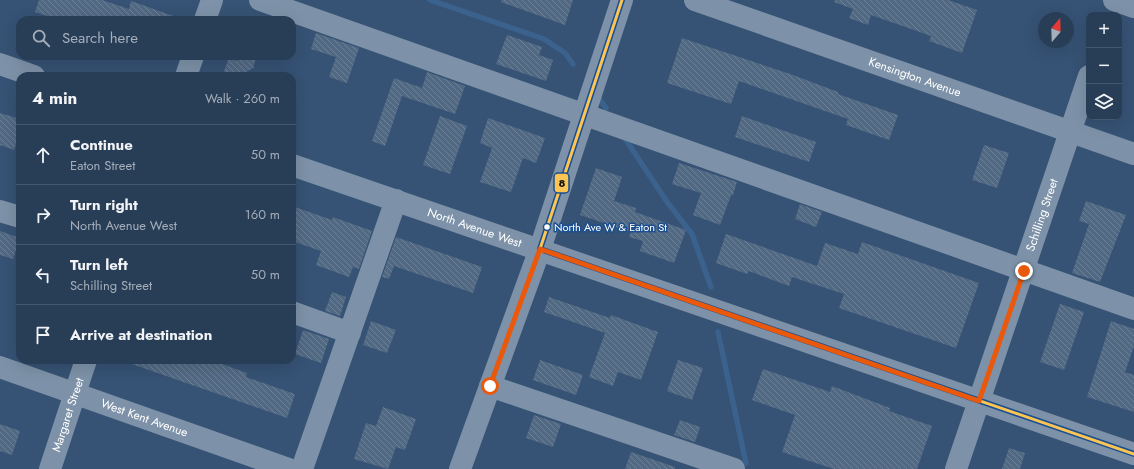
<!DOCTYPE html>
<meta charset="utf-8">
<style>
body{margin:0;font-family:Jost,sans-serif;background:#30455d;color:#f1f3f6}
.controls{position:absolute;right:12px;top:12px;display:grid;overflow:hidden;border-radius:8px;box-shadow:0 4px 16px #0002}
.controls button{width:36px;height:36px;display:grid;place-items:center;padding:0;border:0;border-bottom:1px solid #44576d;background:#283e57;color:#f1f3f6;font:20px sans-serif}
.compass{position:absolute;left:1038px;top:12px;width:36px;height:36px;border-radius:50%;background:#283e57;box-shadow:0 4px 16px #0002;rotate:19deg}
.stop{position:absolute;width:12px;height:12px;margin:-9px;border:3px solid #ea580c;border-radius:50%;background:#fff}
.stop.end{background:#ea580c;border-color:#fff;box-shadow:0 1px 4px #0008}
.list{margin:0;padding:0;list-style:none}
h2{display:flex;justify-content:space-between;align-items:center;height:52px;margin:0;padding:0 16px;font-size:17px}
h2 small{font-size:13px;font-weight:400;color:#a5aeba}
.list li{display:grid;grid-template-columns:26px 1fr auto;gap:12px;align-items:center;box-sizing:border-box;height:60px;padding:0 16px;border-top:1px solid #44576d}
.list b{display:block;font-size:15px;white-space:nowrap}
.list p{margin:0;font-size:13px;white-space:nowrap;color:#a5aeba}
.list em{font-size:13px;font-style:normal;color:#a5aeba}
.icon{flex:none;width:22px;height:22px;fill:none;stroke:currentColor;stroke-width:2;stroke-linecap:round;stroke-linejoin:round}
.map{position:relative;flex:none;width:1134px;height:469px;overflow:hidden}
.search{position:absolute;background:#283e57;box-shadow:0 4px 16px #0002;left:16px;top:16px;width:280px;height:44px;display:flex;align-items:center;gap:10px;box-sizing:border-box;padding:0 14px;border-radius:12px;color:#a5aeba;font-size:15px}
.panel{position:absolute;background:#283e57;box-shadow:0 4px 16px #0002;left:16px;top:72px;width:280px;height:292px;border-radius:12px}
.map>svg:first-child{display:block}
</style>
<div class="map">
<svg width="1134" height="469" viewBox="0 0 1134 469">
<defs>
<pattern id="building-back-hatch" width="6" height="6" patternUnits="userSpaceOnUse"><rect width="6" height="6" fill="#526984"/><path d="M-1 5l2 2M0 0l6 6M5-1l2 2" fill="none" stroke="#6c8096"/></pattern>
</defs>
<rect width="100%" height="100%" fill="#365274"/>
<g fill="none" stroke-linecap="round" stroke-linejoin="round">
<path stroke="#3b618d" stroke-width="5.5" d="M430,0L544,39L565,53L573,64
M600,100L606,108
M626,140L667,202L692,234L711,287
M718,332L746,463"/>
</g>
<path fill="url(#building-back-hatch)" d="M39,0H102L129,9L131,1L179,18V20H60L35,12Z
M501,0H573L565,25L501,2Z
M835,0H948L977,10L962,53L929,41L931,36L871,15L868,25L849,18L853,9L834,2Z
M316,33L359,48L347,83L329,77L336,57L311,49Z
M507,35L542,47L539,55L553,60L546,81L496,64Z
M682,38L793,75L838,92V94L898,115L889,140L846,125L848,119L739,81L731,104L667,83Z
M237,56H257L253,67H255L239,76H222L229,58L236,61Z
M427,72L465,86L455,114L402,96L385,146L372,141L394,78L422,88Z
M0,113L20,119V131L14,150L0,145Z
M440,116L467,126L450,174L423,165Z
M742,116L816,142L809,162L735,137Z
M488,118L545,138L536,163L523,158L511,192L480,182L492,148L480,143Z
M984,145L1009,153L997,188L972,180Z
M679,163L737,182L733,195H731L720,225L693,215L701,193L672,184Z
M596,168L622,177L614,201L636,208L635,212L686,230L674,263L640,251L643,241L629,237L631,232L580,215Z
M1086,201L1126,215L1100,282L1072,273L1089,224L1079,221Z
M800,204L822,212L816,227L795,219Z
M292,206L332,220L333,217L372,231L359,269L353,267L349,277L316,265L321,251L292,241Z
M0,231L20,238L13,259L0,255Z
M726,234L817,266L825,243L858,254L862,242L979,283L956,348L839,308L844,294L792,277L789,286L749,271L747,274L716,263Z
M396,237L482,267L473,293L394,266L389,279L382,277Z
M332,292L346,297L340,316L325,311Z
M549,297L610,318L611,315L658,332L641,380L618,372L613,386L589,377L605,333L544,312Z
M1060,304L1084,312L1064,370L1040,362Z
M371,321L396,330L387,353L363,345Z
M1111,321L1134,329V346L1125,372L1134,375V412L1087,397Z
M303,330L329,339L321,363L295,354Z
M127,360H211L247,373L246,377L295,394L287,418L126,362Z
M540,360L583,375L576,395L533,380Z
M678,360L703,368L692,400L667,391Z
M763,369L830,392L832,386L890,408L889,411L932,426L917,469H834L782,452L795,415L752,400Z
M383,407L416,419L405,450L396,447L388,469L354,459L366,423L376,426Z
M534,415L561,424L553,447L526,438Z
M680,420L700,427L695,442L674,435Z
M0,424L20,431L12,455L0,451Z
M1009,448L1025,453L1020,469H1002Z
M631,452L675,467V469H625Z"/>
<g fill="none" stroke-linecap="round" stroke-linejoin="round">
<g stroke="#7d92a8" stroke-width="22">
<path d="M260,0L1134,309"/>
<path id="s1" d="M695,0L1134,154"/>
<path d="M1114,0L1134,7"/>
<path d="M205,20L212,0"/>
<path d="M0,64L34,76"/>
<path d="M186,76L193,56"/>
<path id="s2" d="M292,165L1134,454"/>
<path d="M0,211L20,217"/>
<path d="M292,312L350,333"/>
<path id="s3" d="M0,367L289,469"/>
<path d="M490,386L734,469"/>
<path id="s4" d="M50,469L86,360"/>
<path d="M302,469L396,200"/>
<path d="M460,469L540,249L622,0"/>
<path id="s5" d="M956,469L1089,76"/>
</g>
<g stroke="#1b4f8f" stroke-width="6">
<path id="bus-1" d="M622,0L540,249L1134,454"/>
</g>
<use href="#bus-1" stroke="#fcc553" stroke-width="3"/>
</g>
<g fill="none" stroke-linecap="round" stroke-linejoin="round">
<path stroke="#ea580c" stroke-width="5" d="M490,386L540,249L979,401L1024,271"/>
</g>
<circle fill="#fff" stroke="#1b4f8f" stroke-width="1.5" cx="547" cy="227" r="3.5"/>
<g text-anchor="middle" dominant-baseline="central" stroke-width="3" stroke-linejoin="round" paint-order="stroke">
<g font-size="11" fill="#fff" stroke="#1b4f8f" text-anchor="start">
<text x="554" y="227">North Ave W &amp; Eaton St</text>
</g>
<g font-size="12" fill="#fff" stroke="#1b4f8f">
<text stroke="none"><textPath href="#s1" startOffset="233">Kensington Avenue</textPath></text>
<text stroke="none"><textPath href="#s5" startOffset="268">Schilling Street</textPath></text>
<text stroke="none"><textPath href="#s2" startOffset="193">North Avenue West</textPath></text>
<text stroke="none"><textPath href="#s4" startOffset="57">Margaret Street</textPath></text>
<text stroke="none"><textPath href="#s3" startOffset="153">West Kent Avenue</textPath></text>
</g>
</g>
<rect stroke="#1b4f8f" stroke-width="1.5" x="554" y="173" width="15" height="20" rx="4" fill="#fcc553"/>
<g font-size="11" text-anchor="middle" font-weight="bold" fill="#111">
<text x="562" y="187">8</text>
</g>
</svg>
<div class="controls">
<button>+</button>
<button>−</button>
<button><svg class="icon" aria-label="layers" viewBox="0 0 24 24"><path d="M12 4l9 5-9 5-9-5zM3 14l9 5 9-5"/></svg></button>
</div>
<svg class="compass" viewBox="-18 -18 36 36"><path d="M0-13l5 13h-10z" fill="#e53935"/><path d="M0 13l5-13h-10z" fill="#a5aeba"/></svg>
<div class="stop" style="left:490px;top:386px"></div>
<div class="stop end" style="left:1024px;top:271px"></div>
<div class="search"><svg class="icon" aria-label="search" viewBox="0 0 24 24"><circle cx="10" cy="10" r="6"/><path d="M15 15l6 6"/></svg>Search here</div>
<section class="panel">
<h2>4 min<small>Walk · 260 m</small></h2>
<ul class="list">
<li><svg class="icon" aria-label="ahead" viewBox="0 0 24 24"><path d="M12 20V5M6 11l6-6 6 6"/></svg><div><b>Continue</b><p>Eaton Street</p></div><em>50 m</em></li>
<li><svg class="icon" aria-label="right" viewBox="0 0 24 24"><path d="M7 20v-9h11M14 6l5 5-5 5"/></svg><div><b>Turn right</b><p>North Avenue West</p></div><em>160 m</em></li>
<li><svg class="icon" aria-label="left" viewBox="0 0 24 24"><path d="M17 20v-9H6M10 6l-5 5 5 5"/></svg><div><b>Turn left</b><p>Schilling Street</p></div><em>50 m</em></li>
<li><svg class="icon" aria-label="arrive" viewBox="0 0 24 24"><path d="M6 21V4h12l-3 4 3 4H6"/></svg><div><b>Arrive at destination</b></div></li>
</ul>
</section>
</div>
